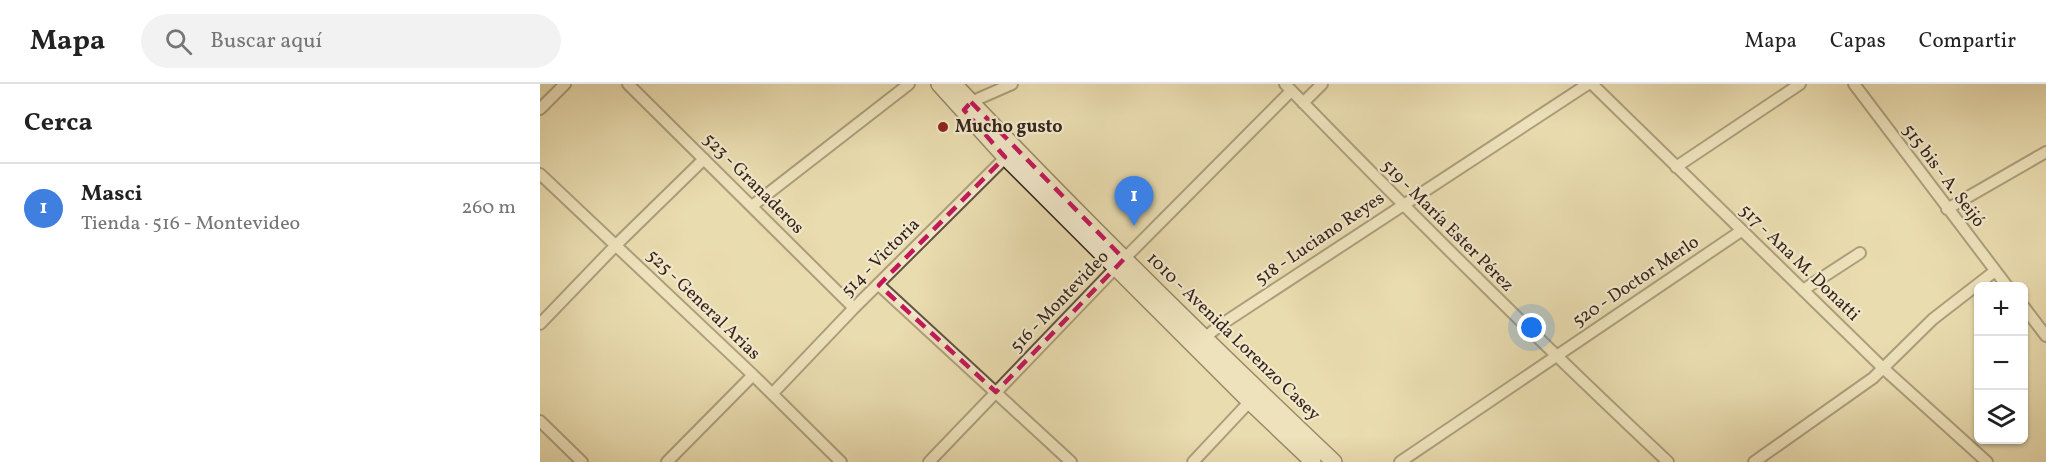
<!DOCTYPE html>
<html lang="es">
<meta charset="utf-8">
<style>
body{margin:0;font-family:Vollkorn,serif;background:#f2f2f2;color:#222}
.controls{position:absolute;right:18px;bottom:18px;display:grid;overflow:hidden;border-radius:9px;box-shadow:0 2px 4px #0004}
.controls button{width:54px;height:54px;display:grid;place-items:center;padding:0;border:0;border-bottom:2px solid #e0e0e0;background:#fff;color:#222;font:30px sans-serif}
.you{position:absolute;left:992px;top:244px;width:21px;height:21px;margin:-15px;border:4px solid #fff;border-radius:50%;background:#1a73e8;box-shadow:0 0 0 9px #1a73e833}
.badge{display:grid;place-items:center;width:39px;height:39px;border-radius:50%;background:#b45309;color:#fff;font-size:20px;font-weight:700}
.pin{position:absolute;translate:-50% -50px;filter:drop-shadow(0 2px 3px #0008)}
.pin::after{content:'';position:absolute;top:32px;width:21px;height:18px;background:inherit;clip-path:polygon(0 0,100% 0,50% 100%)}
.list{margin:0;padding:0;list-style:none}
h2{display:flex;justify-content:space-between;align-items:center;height:78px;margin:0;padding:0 24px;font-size:26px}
h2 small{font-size:20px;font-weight:400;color:#767676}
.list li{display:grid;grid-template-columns:39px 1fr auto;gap:18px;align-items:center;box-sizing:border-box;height:90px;padding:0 24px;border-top:2px solid #e0e0e0}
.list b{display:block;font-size:22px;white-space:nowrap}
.list p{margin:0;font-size:20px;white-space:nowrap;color:#767676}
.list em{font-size:20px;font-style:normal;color:#767676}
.icon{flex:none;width:33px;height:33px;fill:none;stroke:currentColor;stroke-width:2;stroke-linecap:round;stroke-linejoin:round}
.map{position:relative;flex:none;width:1506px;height:378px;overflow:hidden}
header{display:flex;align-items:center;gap:36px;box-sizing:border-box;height:84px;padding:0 30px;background:#fff;border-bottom:2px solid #e0e0e0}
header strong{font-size:28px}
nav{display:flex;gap:33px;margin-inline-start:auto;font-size:21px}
.search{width:420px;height:54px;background:#f2f2f2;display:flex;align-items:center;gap:15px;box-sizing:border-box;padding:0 21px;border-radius:33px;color:#767676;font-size:22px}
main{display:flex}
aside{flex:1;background:#fff}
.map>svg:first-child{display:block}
</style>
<header>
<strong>Mapa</strong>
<div class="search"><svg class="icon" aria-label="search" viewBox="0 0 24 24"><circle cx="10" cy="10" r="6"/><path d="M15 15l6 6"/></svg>Buscar aquí</div>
<nav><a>Mapa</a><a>Capas</a><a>Compartir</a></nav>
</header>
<main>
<aside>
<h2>Cerca<small></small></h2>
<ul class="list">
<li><span class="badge" style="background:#3f7fe0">1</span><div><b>Masci</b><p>Tienda · 516 - Montevideo</p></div><em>260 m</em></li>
</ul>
</aside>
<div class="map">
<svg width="1506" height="378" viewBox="0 0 1506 378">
<rect width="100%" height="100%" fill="#e9dcaf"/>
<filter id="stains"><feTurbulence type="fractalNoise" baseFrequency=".00333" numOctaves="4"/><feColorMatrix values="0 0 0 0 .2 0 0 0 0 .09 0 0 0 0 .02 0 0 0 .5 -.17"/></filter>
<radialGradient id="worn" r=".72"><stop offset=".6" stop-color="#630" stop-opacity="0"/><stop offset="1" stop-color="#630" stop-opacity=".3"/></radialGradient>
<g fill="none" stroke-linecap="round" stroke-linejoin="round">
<g stroke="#635342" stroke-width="14">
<path id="minor" d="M88,0L314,224
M745,0C870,129 997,255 1128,378
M1052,0L1343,284L1447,378
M1314,0L1467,202
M763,19L782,0
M427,22L431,18L472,0
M0,25L25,0
M1136,83L1260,0
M0,90L213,291L301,378
M212,122L369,0
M1407,125L1506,68
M339,201L531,378
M1263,206L1320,169
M1484,223L1506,252
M0,240L76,161L164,75
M661,257L679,242L1048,0
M232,310L314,224L470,69
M0,337L42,378
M127,378L213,291
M389,378L584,175L751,7
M653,378L713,314
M860,378L1201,147
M1214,378L1333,294L1393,235L1455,187"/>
</g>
<g stroke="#36251d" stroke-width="18">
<path id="secondary" d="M399,0L465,73L709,317L773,378
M414,0C537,130 664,255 794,378"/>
</g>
<use href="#minor" stroke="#f1e8cb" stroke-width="10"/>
<use href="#secondary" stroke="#f1e8cb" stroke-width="15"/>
</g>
<path d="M0 0H1506V378H0ZM431,18L584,175L456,308L339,201L465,73L424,26Z" fill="#e9dcaf" fill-opacity=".55" fill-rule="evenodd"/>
<path fill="none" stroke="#c2185b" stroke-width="4.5" stroke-dasharray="12 8" stroke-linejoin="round" d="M431,18L584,175L456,308L339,201L465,73L424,26Z"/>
<circle fill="#8f2418" stroke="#f1e8cb" stroke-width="2" cx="403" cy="43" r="6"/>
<g text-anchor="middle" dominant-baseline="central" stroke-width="4.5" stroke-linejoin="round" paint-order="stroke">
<g font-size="18" font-weight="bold" fill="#36251d" stroke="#f1e8cb" text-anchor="start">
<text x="415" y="43">Mucho gusto</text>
</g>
<g font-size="18" fill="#36251d" stroke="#f1e8cb">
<text transform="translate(1403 92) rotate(53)">515 bis - A. Seijó</text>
<text transform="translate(213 100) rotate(45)">523 - Granaderos</text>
<text transform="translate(907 142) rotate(45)">519 - María Ester Pérez</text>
<text transform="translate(780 155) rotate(-34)">518 - Luciano Reyes</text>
<text transform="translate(341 174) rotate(-45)">514 - Victoria</text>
<text transform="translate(1259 179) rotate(44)">517 - Ana M. Donatti</text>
<text transform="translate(1096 198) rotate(-34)">520 - Doctor Merlo</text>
<text transform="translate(520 218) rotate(-46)">516 - Montevideo</text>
<text transform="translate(163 221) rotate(44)">525 - General Arias</text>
<text transform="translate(693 253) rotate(44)">1010 - Avenida Lorenzo Casey</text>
</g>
</g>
<rect width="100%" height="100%" filter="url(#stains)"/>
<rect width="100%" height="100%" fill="url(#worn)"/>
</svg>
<div class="controls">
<button>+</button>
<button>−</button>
<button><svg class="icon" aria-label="layers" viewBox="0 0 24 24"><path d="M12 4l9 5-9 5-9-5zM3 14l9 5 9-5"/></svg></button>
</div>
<div class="you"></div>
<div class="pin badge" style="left:594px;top:142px;background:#3f7fe0">1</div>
</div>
</main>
